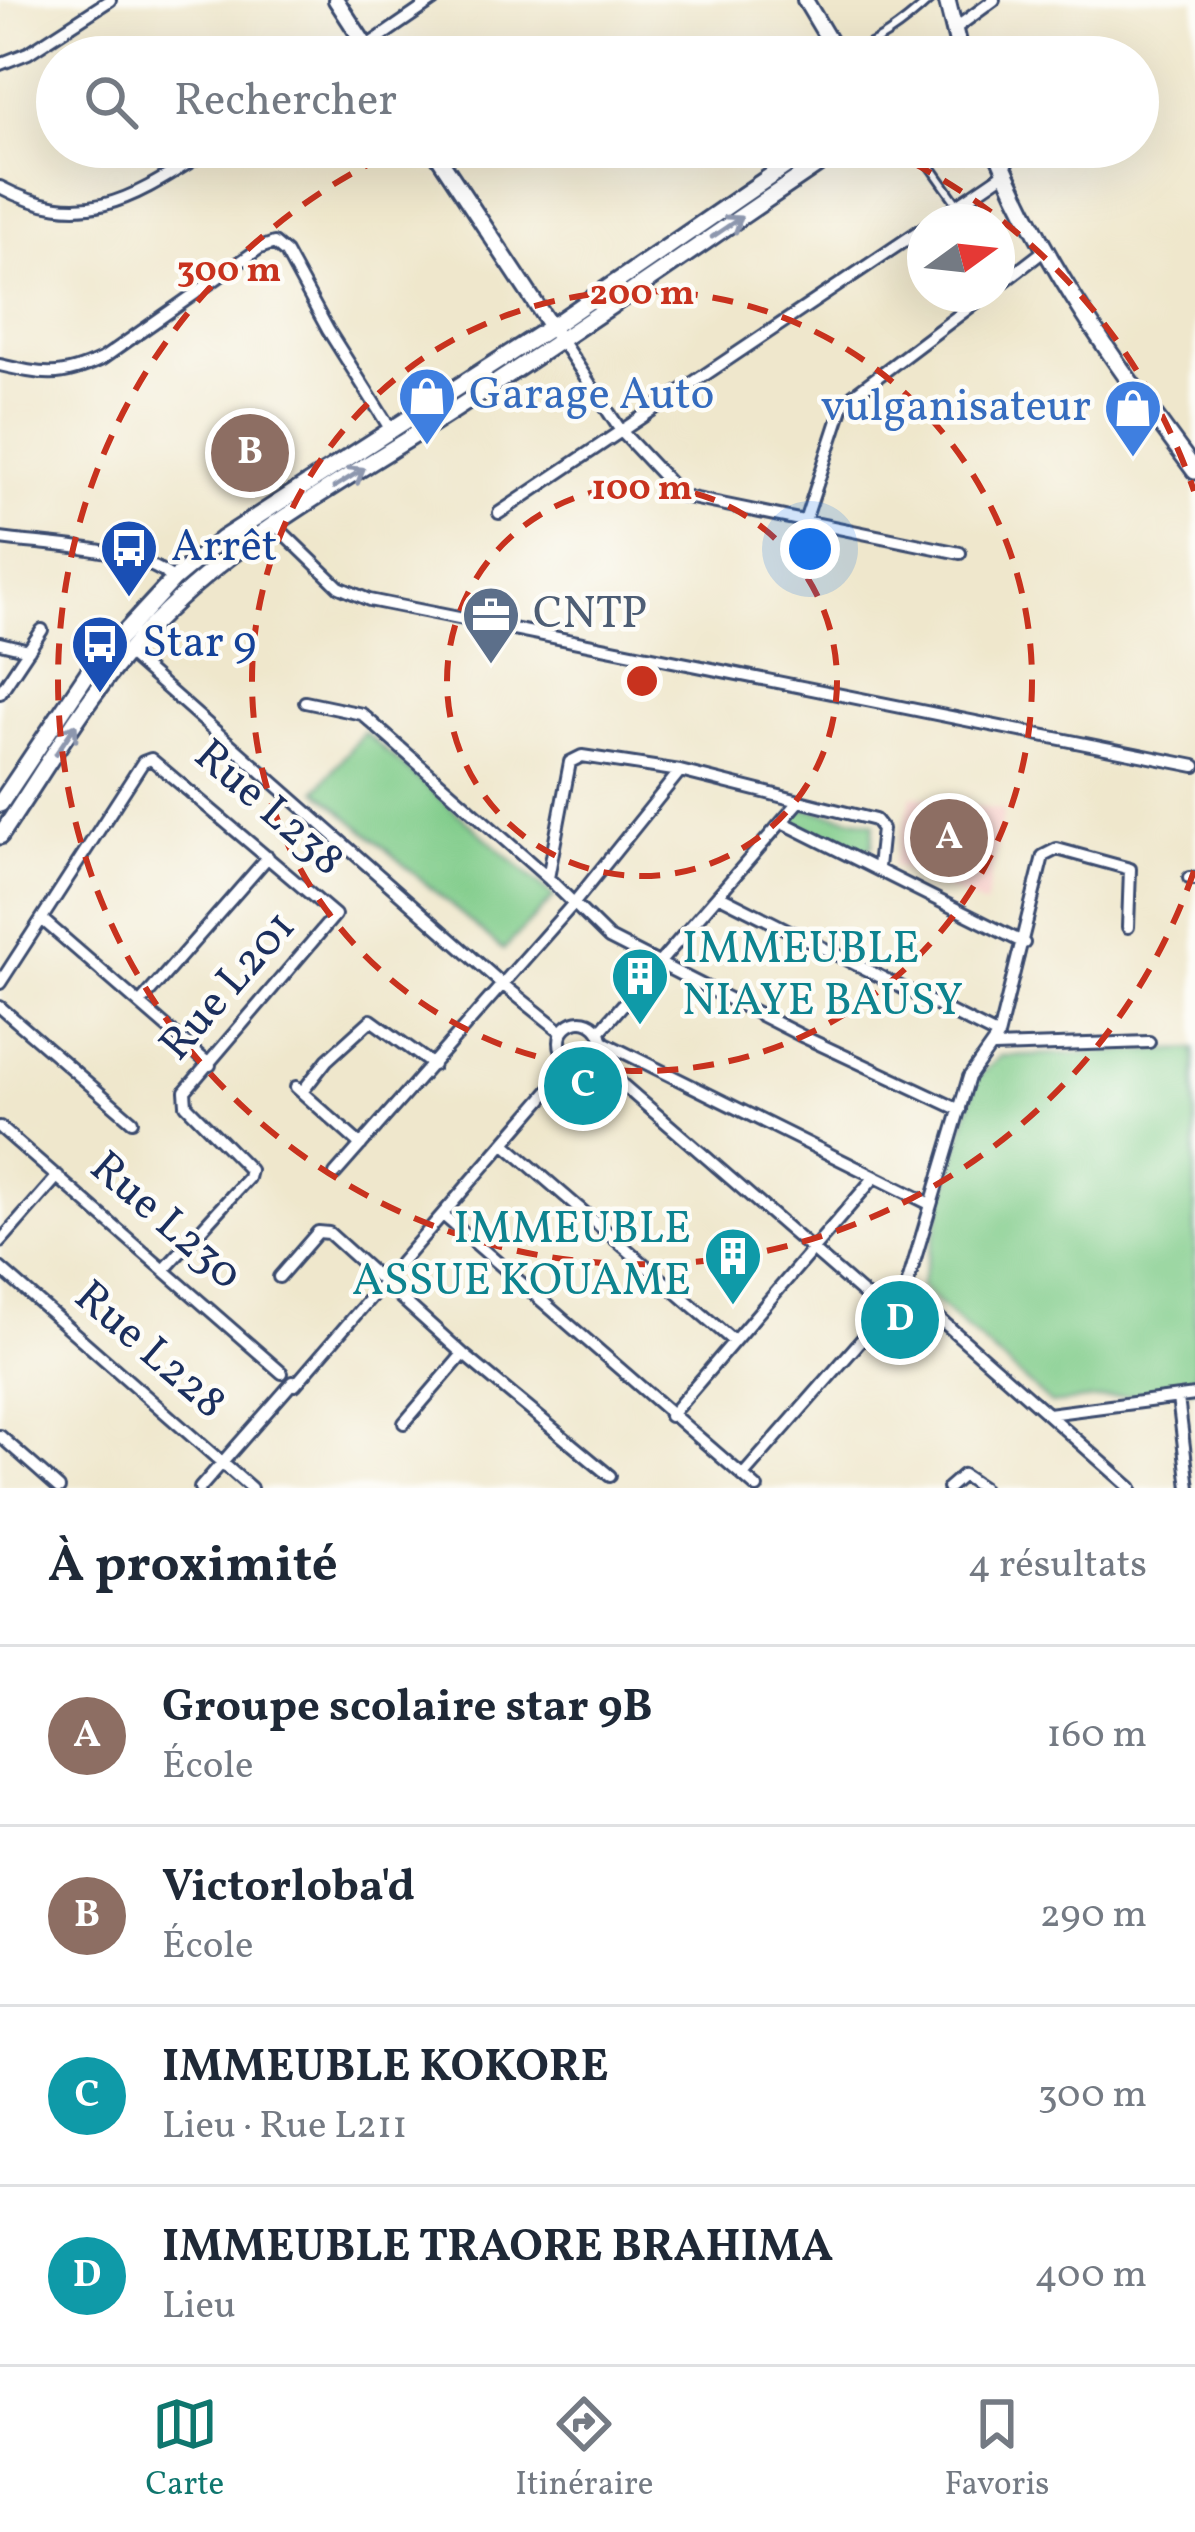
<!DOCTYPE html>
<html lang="fr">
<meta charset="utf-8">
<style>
body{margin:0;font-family:Vollkorn,serif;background:#f6f6f7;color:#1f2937}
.compass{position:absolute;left:907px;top:204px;width:108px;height:108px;border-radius:50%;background:#fff;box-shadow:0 12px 48px #0002;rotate:75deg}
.you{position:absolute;left:810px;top:549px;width:42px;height:42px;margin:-30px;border:9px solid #fff;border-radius:50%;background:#1a73e8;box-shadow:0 0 0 18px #1a73e833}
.badge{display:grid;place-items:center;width:78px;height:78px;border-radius:50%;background:#0f766e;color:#fff;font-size:39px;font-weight:700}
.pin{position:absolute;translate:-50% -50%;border:6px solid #fff;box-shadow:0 3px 12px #0006}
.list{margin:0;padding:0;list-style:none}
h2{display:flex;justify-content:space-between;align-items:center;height:156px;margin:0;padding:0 48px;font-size:51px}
h2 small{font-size:39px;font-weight:400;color:#747a83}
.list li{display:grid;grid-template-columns:78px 1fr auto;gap:36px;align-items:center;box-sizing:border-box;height:180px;padding:0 48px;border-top:3px solid #e0e1e3}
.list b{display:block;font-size:45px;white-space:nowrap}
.list p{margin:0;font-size:39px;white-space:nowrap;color:#747a83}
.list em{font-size:39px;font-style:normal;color:#747a83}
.icon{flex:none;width:66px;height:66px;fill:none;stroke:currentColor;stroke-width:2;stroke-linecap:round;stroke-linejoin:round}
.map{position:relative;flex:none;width:1195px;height:1488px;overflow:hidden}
.search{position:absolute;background:#fff;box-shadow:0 12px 48px #0002;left:36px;right:36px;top:36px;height:132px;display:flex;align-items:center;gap:30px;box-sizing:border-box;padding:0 42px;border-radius:66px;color:#747a83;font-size:45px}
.sheet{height:876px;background:#fff}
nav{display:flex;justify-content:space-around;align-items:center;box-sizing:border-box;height:168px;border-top:3px solid #e0e1e3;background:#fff;font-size:33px;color:#747a83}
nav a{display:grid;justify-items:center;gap:6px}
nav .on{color:#0f766e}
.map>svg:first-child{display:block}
</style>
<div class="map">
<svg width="1195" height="1488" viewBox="0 0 1195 1488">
<rect width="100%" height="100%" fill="#fdfcf7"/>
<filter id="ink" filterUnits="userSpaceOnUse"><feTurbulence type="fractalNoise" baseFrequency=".00833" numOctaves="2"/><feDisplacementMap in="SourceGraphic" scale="24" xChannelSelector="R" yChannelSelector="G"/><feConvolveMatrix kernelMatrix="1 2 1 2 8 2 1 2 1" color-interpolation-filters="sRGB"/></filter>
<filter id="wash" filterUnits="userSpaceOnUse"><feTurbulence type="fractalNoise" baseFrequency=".004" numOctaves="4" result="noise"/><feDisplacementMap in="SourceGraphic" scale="48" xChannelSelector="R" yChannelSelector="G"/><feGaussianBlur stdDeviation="2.7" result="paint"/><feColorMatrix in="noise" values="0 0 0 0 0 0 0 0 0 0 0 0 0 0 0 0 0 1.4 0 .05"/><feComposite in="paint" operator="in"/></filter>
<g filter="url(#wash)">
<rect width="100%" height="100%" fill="#efe7cc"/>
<path fill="#f7d0cc" d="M912,795L1004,811L985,906L893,865Z"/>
<path fill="#80cc8a" stroke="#4e7e74" stroke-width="3" d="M364,732L554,897L503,950L317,790Z
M802,808L874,823L872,846L863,852L791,822Z
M1195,1049V1388L1051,1404L920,1287L977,1078L1001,1056Z"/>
</g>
<g filter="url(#ink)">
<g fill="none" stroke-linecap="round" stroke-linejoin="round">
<g stroke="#3b4b6e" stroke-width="12">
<path id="service" d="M840,57C876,45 902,26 930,0
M917,147L970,222
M997,263L1008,279"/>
</g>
<g stroke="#3b4b6e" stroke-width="16">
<path id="minor" d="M953,30L994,0
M351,57L434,0
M0,64L28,53L110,0
M0,187C89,234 138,194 214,147
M933,222L1006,172
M997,287L1045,250
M561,340L621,431L682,496L960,553
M0,365C43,375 60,379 102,359L260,248L274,243L286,253L328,330L391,430
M499,513L925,227
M805,521L844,402L987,294
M275,525L339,587L369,600L1195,766
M0,539C52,546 132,546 174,579
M0,643L29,650
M127,653L501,983L562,1032
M0,693L42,630
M305,702L362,714L548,878L609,938L804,1037L960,1110
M784,823L1024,943
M548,878L570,762L582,756L680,771L875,820L882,829L878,867
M1189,878L1195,879
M720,896L998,1036
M44,921L210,1065
M0,983L143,762L151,759L335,915L185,1091L186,1105L250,1170L248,1178L164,1270
M141,1002L268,857
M0,1007L132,1121
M560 1042a21 21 0 1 1 42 0a21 21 0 1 1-42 0Z
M600,1031L798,803
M603,1042L930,1204
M993,1047L1149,1042
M593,1059L884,1312
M296,1087L361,1145
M302,1092L327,1060L371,1020L433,1065
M0,1127L282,1373
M506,1145L732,1340
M335,1174L574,903L680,771
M443,1215L757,1488
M0,1242L58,1176
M0,1268L251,1488
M279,1277L318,1232L329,1233L463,1354L610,1476
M906,1289L1131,1488
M295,1385L574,1062
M1178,1398L1189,1488
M1048,1414L1195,1395
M670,1416L873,1179
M404,1423L463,1354
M0,1436L59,1488
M744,1474L906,1289L969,1077L998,1036L1043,856L1057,849L1130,869L1128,927
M200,1488L293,1382
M948,1488L963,1475L982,1488"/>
</g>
<g stroke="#3b4b6e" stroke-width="20">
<path id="tertiary" d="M336,0L373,57
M805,0L839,57
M432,147L555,333"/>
</g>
<g stroke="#3b4b6e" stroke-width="21">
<path id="secondary" d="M947,0L961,57
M995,147C1044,266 1119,369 1195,471
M0,804L89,671L174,579L222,539L551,327L813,147
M0,836C49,764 93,684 155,622C241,534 356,474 459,407C589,323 716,233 844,147"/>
</g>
<use href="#service" stroke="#fff" stroke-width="6"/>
<use href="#minor" stroke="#fff" stroke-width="10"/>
<use href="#tertiary" stroke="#fff" stroke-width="14"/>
<use href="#secondary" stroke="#fff" stroke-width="15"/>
</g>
<defs><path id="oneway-shaft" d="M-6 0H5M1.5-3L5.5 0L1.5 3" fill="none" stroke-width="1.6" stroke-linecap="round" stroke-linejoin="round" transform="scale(3)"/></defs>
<g stroke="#8d97ae">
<use href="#oneway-shaft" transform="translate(727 227) rotate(-34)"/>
<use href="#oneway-shaft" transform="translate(349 478) rotate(-32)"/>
<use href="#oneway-shaft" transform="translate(66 739) rotate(-56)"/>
</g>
</g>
<g fill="none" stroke="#c8321e" stroke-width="6" stroke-dasharray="21 15">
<circle cx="642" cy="681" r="195"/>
<circle cx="642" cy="681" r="390"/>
<path d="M1194 871A584 584 0 1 1 404 147M880 147A584 584 0 0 1 1194 491"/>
</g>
<defs>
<g id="shop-pin" transform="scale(3)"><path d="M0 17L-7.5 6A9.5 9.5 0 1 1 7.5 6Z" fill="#3f7fe0" stroke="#fdfcf7"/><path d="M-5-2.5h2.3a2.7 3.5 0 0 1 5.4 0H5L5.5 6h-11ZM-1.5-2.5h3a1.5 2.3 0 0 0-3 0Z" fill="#fff"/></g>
<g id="bus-pin" transform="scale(3)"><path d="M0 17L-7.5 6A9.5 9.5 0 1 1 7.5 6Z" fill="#1a4fb4" stroke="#fdfcf7"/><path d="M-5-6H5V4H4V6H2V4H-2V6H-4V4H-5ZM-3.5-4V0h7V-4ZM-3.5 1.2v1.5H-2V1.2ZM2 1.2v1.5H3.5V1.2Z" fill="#fff"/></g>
<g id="office-pin" transform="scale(3)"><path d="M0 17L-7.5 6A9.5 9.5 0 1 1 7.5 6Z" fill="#5c6f8a" stroke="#fdfcf7"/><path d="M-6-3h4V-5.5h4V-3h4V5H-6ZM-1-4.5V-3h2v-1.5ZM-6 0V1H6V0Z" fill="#fff"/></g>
<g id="building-pin" transform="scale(3)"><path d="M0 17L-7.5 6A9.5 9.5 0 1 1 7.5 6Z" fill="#0f9aa8" stroke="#fdfcf7"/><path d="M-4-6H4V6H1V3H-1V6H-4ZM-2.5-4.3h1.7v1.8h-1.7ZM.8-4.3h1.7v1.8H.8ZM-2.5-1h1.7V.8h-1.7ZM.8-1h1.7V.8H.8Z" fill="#fff"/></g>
</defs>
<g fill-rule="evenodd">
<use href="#shop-pin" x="427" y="396"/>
<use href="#shop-pin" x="1133" y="408"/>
<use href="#bus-pin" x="129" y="548"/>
<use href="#office-pin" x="491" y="615"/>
<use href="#bus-pin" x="100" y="644"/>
<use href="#building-pin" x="640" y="976"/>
<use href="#building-pin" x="733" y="1256"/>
</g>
<g text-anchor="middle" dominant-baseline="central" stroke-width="9" stroke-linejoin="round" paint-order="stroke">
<g font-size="45" fill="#366cbe" stroke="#fdfcf7" text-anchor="start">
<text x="469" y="396">Garage Auto</text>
<text x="1091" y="408" text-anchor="end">vulganisateur</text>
</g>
<g font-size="45" fill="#164399" stroke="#fdfcf7" text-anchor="start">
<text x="171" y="548">Arrêt</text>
<text x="142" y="644">Star 9</text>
</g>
<g font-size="45" fill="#4e5e75" stroke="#fdfcf7" text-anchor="start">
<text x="533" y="615">CNTP</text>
</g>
<g font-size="45" fill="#1b2f5e" stroke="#fdfcf7">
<text transform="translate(268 809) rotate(41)">Rue L238</text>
<text transform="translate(229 987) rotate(-49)">Rue L201</text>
<text transform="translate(165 1222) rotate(41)">Rue L230</text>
<text transform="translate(149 1351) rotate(41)">Rue L228</text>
</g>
<g font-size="45" fill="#0d838f" stroke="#fdfcf7" text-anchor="start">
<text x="682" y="950">IMMEUBLE<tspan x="682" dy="52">NIAYE BAUSY</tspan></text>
<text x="691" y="1230" text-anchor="end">IMMEUBLE<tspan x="691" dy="52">ASSUE KOUAME</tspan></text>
</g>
</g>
<circle cx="642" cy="681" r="18" fill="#c8321e" stroke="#fdfcf7" stroke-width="6"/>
<g font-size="36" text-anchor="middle" font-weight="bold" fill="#c8321e" stroke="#fdfcf7" stroke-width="9" stroke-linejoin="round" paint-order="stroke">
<text x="229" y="281">300 m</text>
<text x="642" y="304">200 m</text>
<text x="642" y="499">100 m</text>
</g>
</svg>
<svg class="compass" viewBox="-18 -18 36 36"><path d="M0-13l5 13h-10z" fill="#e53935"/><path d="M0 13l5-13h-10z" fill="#747a83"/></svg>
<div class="you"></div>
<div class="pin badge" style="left:949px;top:838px;background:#8d6e63">A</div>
<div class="pin badge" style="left:250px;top:453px;background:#8d6e63">B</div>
<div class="pin badge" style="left:583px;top:1086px;background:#0f9aa8">C</div>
<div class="pin badge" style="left:900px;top:1320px;background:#0f9aa8">D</div>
<div class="search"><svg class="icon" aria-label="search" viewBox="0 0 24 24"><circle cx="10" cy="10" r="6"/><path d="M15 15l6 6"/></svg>Rechercher</div>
</div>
<section class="sheet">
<h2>À proximité<small>4 résultats</small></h2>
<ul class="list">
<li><span class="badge" style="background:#8d6e63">A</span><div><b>Groupe scolaire star 9B</b><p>École</p></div><em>160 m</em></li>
<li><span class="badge" style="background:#8d6e63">B</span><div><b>Victorloba'd</b><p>École</p></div><em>290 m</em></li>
<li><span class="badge" style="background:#0f9aa8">C</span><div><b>IMMEUBLE KOKORE</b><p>Lieu · Rue L211</p></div><em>300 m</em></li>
<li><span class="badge" style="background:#0f9aa8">D</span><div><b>IMMEUBLE TRAORE BRAHIMA</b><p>Lieu</p></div><em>400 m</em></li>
</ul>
</section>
<nav>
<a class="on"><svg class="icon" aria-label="map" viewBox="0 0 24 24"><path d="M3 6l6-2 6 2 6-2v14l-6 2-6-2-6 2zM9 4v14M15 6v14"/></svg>Carte</a>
<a><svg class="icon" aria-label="directions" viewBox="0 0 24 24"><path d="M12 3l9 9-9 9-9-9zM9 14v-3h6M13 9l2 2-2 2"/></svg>Itinéraire</a>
<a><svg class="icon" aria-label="saved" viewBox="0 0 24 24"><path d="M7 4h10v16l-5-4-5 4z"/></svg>Favoris</a>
</nav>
